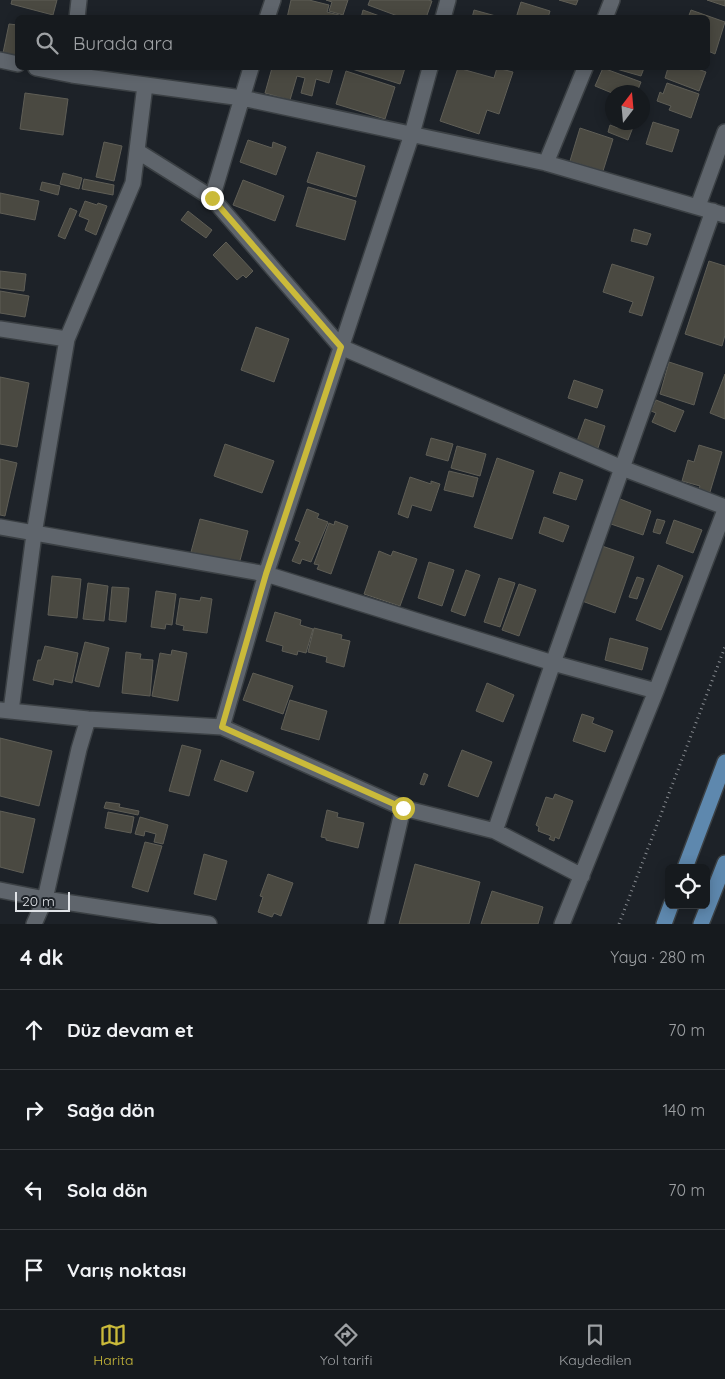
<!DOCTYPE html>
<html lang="tr">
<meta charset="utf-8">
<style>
body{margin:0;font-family:Quicksand,sans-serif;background:#23272b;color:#f1f3f6}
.controls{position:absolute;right:15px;bottom:15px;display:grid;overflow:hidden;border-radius:8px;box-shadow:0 2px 12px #0003}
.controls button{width:45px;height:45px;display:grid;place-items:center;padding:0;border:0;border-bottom:1px solid #35383c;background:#161a1e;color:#f1f3f6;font:25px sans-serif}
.compass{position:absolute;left:605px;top:85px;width:45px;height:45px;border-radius:50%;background:#161a1e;box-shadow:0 2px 12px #0003;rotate:16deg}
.scale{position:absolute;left:15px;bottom:12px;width:55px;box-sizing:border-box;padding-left:5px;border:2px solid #e0e3e7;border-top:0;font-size:14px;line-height:18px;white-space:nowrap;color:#e0e3e7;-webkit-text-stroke:4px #1d2228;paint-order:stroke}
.stop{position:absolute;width:15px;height:15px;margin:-11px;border:4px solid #caba3a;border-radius:50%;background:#fff}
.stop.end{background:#caba3a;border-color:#fff;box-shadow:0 1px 5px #0008}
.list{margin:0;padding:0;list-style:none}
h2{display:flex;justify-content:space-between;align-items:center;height:65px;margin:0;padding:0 20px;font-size:21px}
h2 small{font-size:16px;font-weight:400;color:#9ea1a4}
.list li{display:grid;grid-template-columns:32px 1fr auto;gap:15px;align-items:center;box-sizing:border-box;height:80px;padding:0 20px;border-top:1px solid #35383c}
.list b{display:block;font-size:19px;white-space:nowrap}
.list em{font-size:16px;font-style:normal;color:#9ea1a4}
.icon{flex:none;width:28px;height:28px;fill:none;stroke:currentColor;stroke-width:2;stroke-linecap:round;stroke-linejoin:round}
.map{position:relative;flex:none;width:725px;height:924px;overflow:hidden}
.search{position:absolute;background:#161a1e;box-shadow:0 2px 12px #0003;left:15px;right:15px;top:15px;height:55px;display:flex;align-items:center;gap:12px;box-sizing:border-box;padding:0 18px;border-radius:8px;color:#9ea1a4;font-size:19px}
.sheet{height:385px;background:#161a1e}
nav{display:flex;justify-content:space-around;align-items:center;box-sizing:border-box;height:70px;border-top:1px solid #35383c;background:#161a1e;font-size:14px;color:#9ea1a4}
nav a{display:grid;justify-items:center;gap:2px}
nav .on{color:#caba3a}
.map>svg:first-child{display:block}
</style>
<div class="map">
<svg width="725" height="924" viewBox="0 0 725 924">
<rect width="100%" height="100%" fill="#1d2228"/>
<path fill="#4a4941" stroke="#5f5e56" d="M12,0H57L53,15L11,4Z
M291,0H309L329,5L327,12L339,15L338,18H287Z
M326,0H348L343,15L329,11L332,2Z
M370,0H428L432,1L426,18H403L368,5Z
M559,0H578L576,5Z
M707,0H725V6Z
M521,2L550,11L548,18H516Z
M363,10L385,18H361Z
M474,10L503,18H472Z
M691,10L725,22L715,54L708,51V18H688Z
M9,24L18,25V56L3,53Z
M272,68H333L329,83L316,79L312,96L301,93L305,78L297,76L290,100L265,93Z
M349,68H405L400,84Z
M458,68L494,78L497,68L513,72L499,114L487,110L479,134L440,121Z
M603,68L641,82L637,92L612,93L595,86Z
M613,68H644L641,76Z
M668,68H695L706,72L699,91L665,78Z
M346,71L395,87L385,119L336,104Z
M667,83L699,94L691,118L669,110L671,106L657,101L660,92L663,94Z
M25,93L68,99L63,135L20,129Z
M620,122H635L628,140L608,132L610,125L618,128Z
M653,122L679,130L672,152L646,144Z
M580,128L613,139L603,171L570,161Z
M248,140L272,148L273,142L286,147L276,175L240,162Z
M104,142L122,146L114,181L96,177Z
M317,152L365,166L356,197L307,182Z
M63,173L82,178L79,189L60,184Z
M84,179L114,185L113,195L82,189Z
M243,180L284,196L275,221L233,205Z
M42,182L60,186L58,195L40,190Z
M308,187L356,201L345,240L296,226Z
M0,193L39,201L35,220L0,213Z
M85,201L97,205L98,203L107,206L96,235L85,230L89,220L79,216Z
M70,208L77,211L65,239L58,236Z
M188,211L212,230L206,238L181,220Z
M634,229L651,234L647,245L631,241Z
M226,242L253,271L246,278L243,275L237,280L213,255Z
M709,261L725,266V335L722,346L685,334Z
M612,264L654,277L642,316L629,312L633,302L603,292Z
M0,271L26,274L24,291L0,288Z
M0,291L29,296L25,317L0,313Z
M256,327L289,339L274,382L241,370Z
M669,362L703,373L694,405L660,394Z
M725,374V419L710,413Z
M0,377L29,383L17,447L0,444Z
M574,380L603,390L597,408L568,398Z
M656,400L684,411L675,432L652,422L656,413L651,411Z
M585,419L605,426L598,448L577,441Z
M431,438L453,444L448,461L426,455Z
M225,444L274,461L262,493L214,476Z
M699,445L722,452L710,492L699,489L700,486L682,481L688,460L694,462Z
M457,446L486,454L480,476L451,468Z
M497,458L534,471L512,539L474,527Z
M0,459L17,463L5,516L0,515Z
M449,471L478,478L473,497L444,490Z
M560,472L583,480L576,500L553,493Z
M410,477L431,484V481L440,484L431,511L412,505L408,518L398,514Z
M620,499L651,511L643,535L611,524Z
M307,509L319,514L317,518L328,522L311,562L302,559L300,564L292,561L300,542L295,540Z
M544,517L569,526L563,542L539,533Z
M200,519L248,531L239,564L191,552Z
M657,519L665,521L660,534L653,532Z
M674,520L702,530L693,553L666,543Z
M335,521L348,526L331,574L317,569L319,565L314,564L329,523L334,525Z
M602,546L634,557L615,613L582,601Z
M379,551L391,556L393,551L417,559L400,606L364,594Z
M429,562L454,570L442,606L418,598Z
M658,565L683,576L661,630L636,620Z
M466,570L480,575L465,616L451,611Z
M52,576L81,579L77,618L48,615Z
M637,577L644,579L637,599L629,597Z
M499,578L515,583L500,627L484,622Z
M88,583L108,586L104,621L83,619Z
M519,584L536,590L519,636L502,630Z
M112,587L129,588L126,622L109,620Z
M156,591L176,594L172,625L166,624L165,629L151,627Z
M201,597L212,599L207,633L183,630L184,626L176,624L180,598L200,601Z
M275,612L301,620L300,625L313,629L306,653L298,651L297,655L282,651L283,646L266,641Z
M314,628L342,635L341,639L350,641L344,667L326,662L327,657L308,652Z
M610,638L648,648L642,670L605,660Z
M85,642L109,648L99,687L75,681Z
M45,646L78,653L72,683L54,679L53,685L33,680L38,660H41Z
M172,650L187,653L178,701L152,696L160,653L171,655Z
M126,652L141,654L140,659L153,660L150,696L122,693Z
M253,673L293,686L283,714L243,700Z
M487,683L514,695L503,722L476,711Z
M290,700L327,711L319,740L281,729Z
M582,714L594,718L592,723L613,731L605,752L573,741Z
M0,738L52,751L39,806L0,796Z
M182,745L201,750L189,796L169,791Z
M462,750L492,762L478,797L448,786Z
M221,760L254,772L247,792L214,780Z
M424,773L428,775L424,785L420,784Z
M555,794L573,801L559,839L555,837L554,841L549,839L551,836L538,831L539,827L536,825L546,797L553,799Z
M106,802L120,804L119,807L139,811L138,815L104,808Z
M327,810L338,813L337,817L364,823L358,848L326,840V838L321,837Z
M0,811L35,819L23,873L0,867Z
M108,812L134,817L131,833L105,828Z
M140,817L168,825L163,844L154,842L156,834L145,831L144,836L135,834Z
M145,842L162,846L148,892L132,887Z
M204,854L227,861L216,900L194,894Z
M415,864L480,882L469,924H399Z
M268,874L293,883L281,916L274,913L272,917L258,912L263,897L260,896Z
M492,891L543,907L538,924H481Z"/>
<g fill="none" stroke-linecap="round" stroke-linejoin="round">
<g stroke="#3b4044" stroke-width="18">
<path id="street" d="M77,18L79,0
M267,18L273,0
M443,18L448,0
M605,18L612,0
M0,60L18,64
M36,68L72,75L242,98L546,163L725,215
M137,151L212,198L341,347L622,468L725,507
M546,163L585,68
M212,198L251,68
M698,206L725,132
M0,329L67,339
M0,527L266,574L553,663L656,691
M0,710L88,719L222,727L403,808L495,831L582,876
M11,711L34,534L67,339L133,183L145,85
M222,727L266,574L412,134L430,68
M495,831L553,663L713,211
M0,890L45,899L209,924
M34,924L45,899L79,749L88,719
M376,924L403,808
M562,924L656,691L725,510"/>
</g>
<g stroke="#3b4044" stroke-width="18">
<path id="primary" d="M685,868L725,762
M664,924L671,905
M701,924L725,863"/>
</g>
<path stroke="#85898e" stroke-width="3" stroke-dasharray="1 4" stroke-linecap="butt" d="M619,924L725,647"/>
<use href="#street" stroke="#5f656c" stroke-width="15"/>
<use href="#primary" stroke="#5e88ae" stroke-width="15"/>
</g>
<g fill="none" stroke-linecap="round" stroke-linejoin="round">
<path stroke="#caba3a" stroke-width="6" d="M212,198L341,347L266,574L222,727L403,808"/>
</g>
</svg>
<div class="controls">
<button><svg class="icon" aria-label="locate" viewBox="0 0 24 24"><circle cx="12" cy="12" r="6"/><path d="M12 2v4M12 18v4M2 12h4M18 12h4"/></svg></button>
</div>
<svg class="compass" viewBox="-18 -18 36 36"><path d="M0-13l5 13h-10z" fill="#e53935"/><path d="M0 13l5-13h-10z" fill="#9ea1a4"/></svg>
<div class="scale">20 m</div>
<div class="stop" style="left:403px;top:808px"></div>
<div class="stop end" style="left:212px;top:198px"></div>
<div class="search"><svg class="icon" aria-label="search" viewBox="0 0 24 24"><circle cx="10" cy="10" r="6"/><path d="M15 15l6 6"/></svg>Burada ara</div>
</div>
<section class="sheet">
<h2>4 dk<small>Yaya · 280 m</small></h2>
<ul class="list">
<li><svg class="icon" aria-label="ahead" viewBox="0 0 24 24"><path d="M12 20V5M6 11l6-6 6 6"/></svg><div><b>Düz devam et</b></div><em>70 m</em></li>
<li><svg class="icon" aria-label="right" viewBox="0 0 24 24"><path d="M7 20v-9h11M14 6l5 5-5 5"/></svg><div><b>Sağa dön</b></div><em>140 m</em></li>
<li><svg class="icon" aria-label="left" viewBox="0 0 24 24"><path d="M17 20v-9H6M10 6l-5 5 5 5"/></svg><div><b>Sola dön</b></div><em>70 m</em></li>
<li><svg class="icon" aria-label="arrive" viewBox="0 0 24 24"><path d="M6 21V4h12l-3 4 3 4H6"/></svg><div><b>Varış noktası</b></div></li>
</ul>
</section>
<nav>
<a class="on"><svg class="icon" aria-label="map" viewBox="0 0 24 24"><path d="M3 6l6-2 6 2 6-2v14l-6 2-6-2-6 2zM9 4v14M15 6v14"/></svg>Harita</a>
<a><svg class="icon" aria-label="directions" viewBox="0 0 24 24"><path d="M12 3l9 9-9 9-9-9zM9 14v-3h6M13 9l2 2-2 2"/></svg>Yol tarifi</a>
<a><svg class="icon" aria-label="saved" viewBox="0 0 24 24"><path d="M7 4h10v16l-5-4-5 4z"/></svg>Kaydedilen</a>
</nav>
